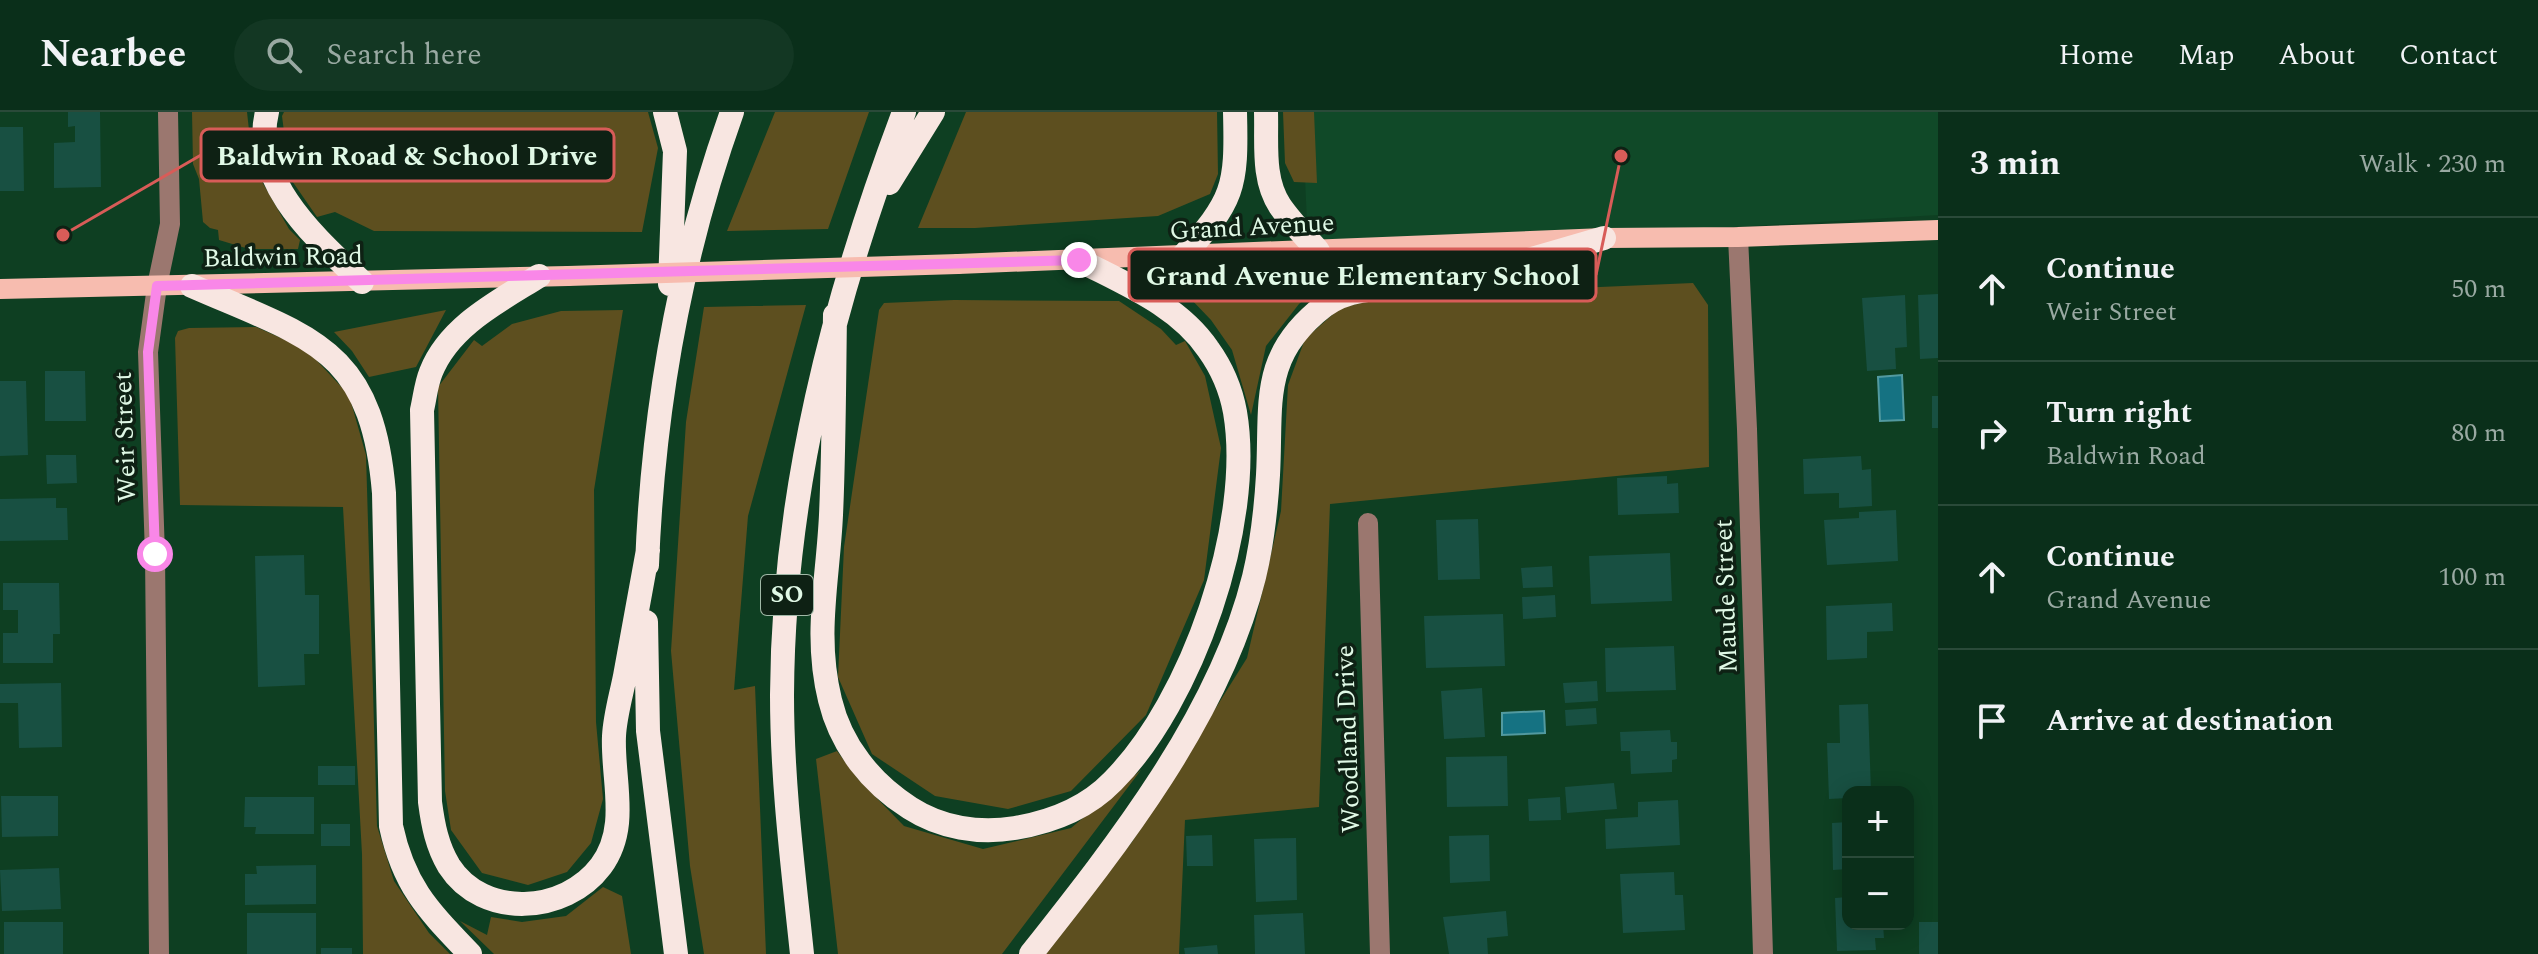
<!DOCTYPE html>
<meta charset="utf-8">
<style>
body{margin:0;font-family:Spectral,serif;background:#133723;color:#f1f3f6}
.controls{position:absolute;right:24px;bottom:24px;display:grid;overflow:hidden;border-radius:16px;box-shadow:0 4px 20px #0003}
.controls button{width:72px;height:72px;display:grid;place-items:center;padding:0;border:0;border-bottom:2px solid #2a4a39;background:#0a2f1a;color:#f1f3f6;font:40px sans-serif}
.stop{position:absolute;width:24px;height:24px;margin:-18px;border:6px solid #f987e8;border-radius:50%;background:#fff}
.stop.end{background:#f987e8;border-color:#fff;box-shadow:0 2px 8px #0008}
.list{margin:0;padding:0;list-style:none}
h2{display:flex;justify-content:space-between;align-items:center;height:104px;margin:0;padding:0 32px;font-size:34px}
h2 small{font-size:26px;font-weight:400;color:#99a9a2}
.list li{display:grid;grid-template-columns:52px 1fr auto;gap:24px;align-items:center;box-sizing:border-box;height:144px;padding:0 32px;border-top:2px solid #2a4a39}
.list b{display:block;font-size:30px;white-space:nowrap}
.list p{margin:0;font-size:26px;white-space:nowrap;color:#99a9a2}
.list em{font-size:26px;font-style:normal;color:#99a9a2}
.icon{flex:none;width:44px;height:44px;fill:none;stroke:currentColor;stroke-width:2;stroke-linecap:round;stroke-linejoin:round}
.map{position:relative;flex:none;width:1938px;height:842px;overflow:hidden}
header{display:flex;align-items:center;gap:48px;box-sizing:border-box;height:112px;padding:0 40px;background:#0a2f1a;border-bottom:2px solid #2a4a39}
header strong{font-size:38px}
nav{display:flex;gap:44px;margin-inline-start:auto;font-size:28px}
.search{width:560px;height:72px;background:#133723;display:flex;align-items:center;gap:20px;box-sizing:border-box;padding:0 28px;border-radius:44px;color:#99a9a2;font-size:30px}
main{display:flex}
aside{flex:1;background:#0a2f1a}
.map>svg:first-child{display:block}
</style>
<header>
<strong>Nearbee</strong>
<div class="search"><svg class="icon" aria-label="search" viewBox="0 0 24 24"><circle cx="10" cy="10" r="6"/><path d="M15 15l6 6"/></svg>Search here</div>
<nav><a>Home</a><a>Map</a><a>About</a><a>Contact</a></nav>
</header>
<main>
<div class="map">
<svg width="1938" height="842" viewBox="0 0 1938 842">
<rect width="100%" height="100%" fill="#0e3f22"/>
<path fill="#104928" d="M1302,0H1938V103L1701,117L1308,133Z"/>
<path fill="#5d4f1f" d="M192,0H247L253,54L289,117L300,128L298,137H249L219,128L218,118L210,116L203,110L199,67L193,52Z
M284,0H648L658,36L642,120L374,119L335,100L317,105L290,66L282,4Z
M775,0H869L828,117L727,119Z
M966,0H1217L1218,62L1210,82L1158,104L975,116H918Z
M1283,0H1314L1317,71L1294,70L1285,51Z
M1693,171L1708,193L1709,355L1330,392L1319,695L1185,708L1179,842H1042L1132,730L1247,546L1281,399L1288,273L1305,227L1340,196L1391,184Z
M1320,173L1299,192L1266,234L1251,303L1232,238L1211,208L1188,184Z
M954,188L1119,189L1161,217L1176,233L1185,229L1205,264L1221,336L1204,468L1146,603L1071,679L1008,697L935,684L872,642L838,565L844,435L879,198L884,191Z
M806,193L748,404L734,578L755,574L766,842H704L690,754L671,539L686,310L704,195Z
M446,198L416,255L369,265L352,239L334,220Z
M623,198L594,378L596,610L603,687L591,731L567,760L528,773L482,761L451,718L445,679L438,275L474,228L482,234L512,212L561,199Z
M256,215L306,237L349,283L366,343L377,714L394,769L429,821L450,842H363L362,742L343,395L180,393L175,226L178,219L189,216Z
M837,639L858,667L904,714L983,737L1071,716L1141,658L1002,842H838L816,647Z
M603,775L622,784L631,842H494L460,809L487,823L491,805L522,810L566,804Z"/>
<path fill="#157282" stroke="#529aa0" stroke-width="2" d="M1902,263L1904,308L1880,309L1878,265Z
M1544,599L1545,621L1502,623V601Z"/>
<path fill="#185042" d="M68,0H100L101,75L54,76V31L75,30V14L68,15Z
M0,15H23L24,79H0Z
M1938,182V246L1920,247L1918,183Z
M1905,183L1907,235L1895,236L1896,257L1867,259L1862,186Z
M45,259H85L86,309H45Z
M0,269H26L28,343L0,344Z
M1932,284H1938V316H1932Z
M46,343H76L77,371L47,372Z
M1861,344L1862,358L1871,357L1872,394L1839,396V381L1804,382L1803,347Z
M1667,364V372L1678,371L1679,401L1618,403L1617,366Z
M56,386V396H67L68,428L0,429V387Z
M1896,398L1898,449L1827,453L1824,408L1859,406V400Z
M1478,407L1480,467L1438,468L1436,408Z
M1670,441L1672,489L1591,492L1589,444Z
M304,443L305,483H319V542H304L305,573L258,575L255,444Z
M1552,454L1553,475L1523,476L1521,456Z
M3,471H59L60,522H53V551H3V521H18V498H3Z
M1555,483L1556,505L1523,507L1522,485Z
M1892,491L1893,519L1867,520V546L1827,548L1826,494Z
M1503,502L1505,554L1426,556L1424,504Z
M1674,534L1676,578L1606,580L1605,536Z
M1597,569L1598,589L1565,591L1563,571Z
M61,571L62,635L19,636L18,591H0V572Z
M1482,576L1485,625L1444,627L1441,579Z
M1868,592L1871,680H1848V686L1829,687L1827,631H1840L1839,593Z
M1596,596L1597,612L1566,614L1565,598Z
M1670,618L1671,630H1677V647L1672,648V660L1631,662L1630,639H1621L1620,620Z
M1507,644L1508,694L1447,695L1446,645Z
M318,654H355V673H318Z
M1614,671L1617,697L1567,701L1565,675Z
M1,684H58V724L2,725Z
M245,685H314V722H255L256,715H244Z
M1560,685L1561,708L1529,709L1528,687Z
M1678,688L1680,733L1606,737L1605,707L1638,705V690Z
M1848,710V757L1833,758L1832,711Z
M321,712H350V734H321Z
M1212,723L1213,754H1187L1186,724Z
M1489,723L1490,769L1450,771L1449,724Z
M1296,726L1297,788L1256,790L1254,727Z
M316,753V792L245,793V762H257L256,754Z
M59,756L61,797L2,799L0,758Z
M1674,760L1675,783H1683L1685,818L1623,821L1620,762Z
M1848,785V812H1883L1884,826H1875L1876,838L1837,839L1835,786Z
M1506,799L1508,824L1487,826L1488,842H1449L1443,805Z
M247,801H316V842H247Z
M1303,801L1305,842H1255L1254,803Z
M4,810H63V842H4Z
M1919,810H1938V842H1919Z
M1217,833L1218,842H1185L1184,836Z
M321,836H352V842H321Z"/>
<g fill="none" stroke-linecap="round" stroke-linejoin="round">
<path stroke="#9b776f" stroke-width="20" d="M1738,125L1747,317L1763,842
M1368,411L1380,842
M159,842L155,442L148,240L157,174L170,112L168,0"/>
<path stroke="#f7bcaf" stroke-width="20" d="M958,152L1604,126L1738,125L1938,118
M0,177L568,164"/>
<path stroke="#f8e6e1" stroke-width="24" d="M267,0C250,70 317,127 362,170
M665,0L675,39L670,172
M1266,0C1267,31 1262,67 1280,94C1291,110 1305,124 1318,139
M889,71L933,0
M1182,145C1234,88 1237,76 1235,0
M539,164C499,189 449,214 431,260C426,272 425,285 422,298L430,690C433,713 437,734 449,754C483,807 565,802 601,754C630,715 612,668 614,624C615,604 621,584 625,564C633,522 640,480 648,438
M192,174C311,226 372,235 384,381L391,714C404,775 429,799 470,842
M835,203C834,270 834,337 831,403C828,468 814,523 830,588C841,634 871,671 910,696C941,716 979,722 1015,716C1051,710 1087,696 1113,669C1192,590 1254,411 1235,300C1231,278 1221,255 1208,237C1178,193 1125,172 1079,148
M647,453C653,299 680,145 732,0
M646,510L648,619L676,842
M802,842C793,756 782,670 782,583C783,381 833,188 904,0
M1031,842C1118,732 1220,603 1254,465C1262,432 1266,397 1268,363C1272,292 1259,244 1324,194C1359,168 1403,181 1442,174C1459,171 1477,163 1494,158C1531,147 1567,137 1604,126"/>
<path stroke="#f7bcaf" stroke-width="20" d="M568,164L958,152"/>
</g>
<g fill="none" stroke-linecap="round" stroke-linejoin="round">
<path stroke="#f987e8" stroke-width="10" d="M155,442L148,240L157,174L1079,148"/>
</g>
<g text-anchor="middle" dominant-baseline="central" stroke-width="7" stroke-linejoin="round" paint-order="stroke">
<rect fill="#0e2114" stroke="#a1b8a7" stroke-width="2" x="761" y="463" width="52" height="40" rx="6"/>
<g font-size="24" font-weight="bold" fill="#e0f9e6">
<text x="787" y="483">SO</text>
</g>
<g font-size="26" fill="#e0f9e6" stroke="#0e2114">
<text transform="translate(1252 115) rotate(-3)">Grand Avenue</text>
<text transform="translate(283 145) rotate(-1)">Baldwin Road</text>
<text transform="translate(125 325) rotate(-92)">Weir Street</text>
<text transform="translate(1726 484) rotate(-92)">Maude Street</text>
<text transform="translate(1348 627) rotate(-92)">Woodland Drive</text>
</g>
</g>
<path fill="none" stroke="#d85c58" stroke-width="3" d="M63 123L201 43M1621 44L1596 163"/>
<g fill="#d85c58" stroke="#0e2114" stroke-width="3">
<circle cx="63" cy="123" r="8"/>
<circle cx="1621" cy="44" r="8"/>
</g>
<g fill="#0e2114" stroke="#d85c58" stroke-width="3">
<rect x="201" y="17" width="413" height="52" rx="8"/>
<rect x="1129" y="137" width="467" height="52" rx="8"/>
</g>
<g font-size="28" text-anchor="middle" font-weight="bold" fill="#e0f9e6">
<text x="407" y="53">Baldwin Road &amp; School Drive</text>
<text x="1363" y="173">Grand Avenue Elementary School</text>
</g>
</svg>
<div class="controls">
<button>+</button>
<button>−</button>
</div>
<div class="stop" style="left:155px;top:442px"></div>
<div class="stop end" style="left:1079px;top:148px"></div>
</div>
<aside>
<h2>3 min<small>Walk · 230 m</small></h2>
<ul class="list">
<li><svg class="icon" aria-label="ahead" viewBox="0 0 24 24"><path d="M12 20V5M6 11l6-6 6 6"/></svg><div><b>Continue</b><p>Weir Street</p></div><em>50 m</em></li>
<li><svg class="icon" aria-label="right" viewBox="0 0 24 24"><path d="M7 20v-9h11M14 6l5 5-5 5"/></svg><div><b>Turn right</b><p>Baldwin Road</p></div><em>80 m</em></li>
<li><svg class="icon" aria-label="ahead" viewBox="0 0 24 24"><path d="M12 20V5M6 11l6-6 6 6"/></svg><div><b>Continue</b><p>Grand Avenue</p></div><em>100 m</em></li>
<li><svg class="icon" aria-label="arrive" viewBox="0 0 24 24"><path d="M6 21V4h12l-3 4 3 4H6"/></svg><div><b>Arrive at destination</b></div></li>
</ul>
</aside>
</main>
